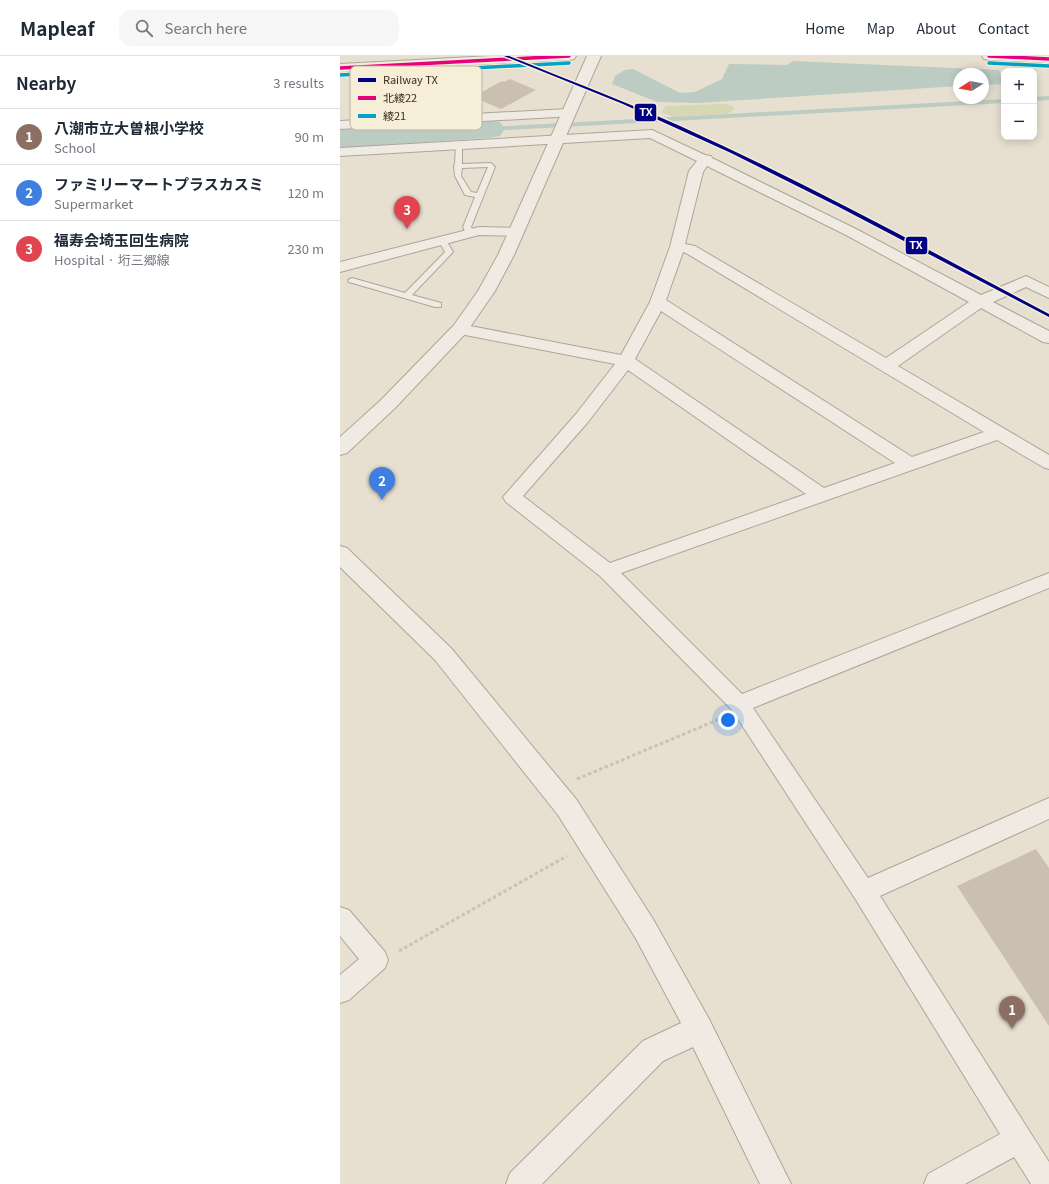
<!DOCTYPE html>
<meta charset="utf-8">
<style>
body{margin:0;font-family:Georgia,"Noto Sans JP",serif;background:#f6f6f7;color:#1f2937}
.controls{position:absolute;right:12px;top:12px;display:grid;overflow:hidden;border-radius:8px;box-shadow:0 2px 10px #0003}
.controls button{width:36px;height:36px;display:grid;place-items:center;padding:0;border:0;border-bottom:1px solid #e0e1e3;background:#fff;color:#1f2937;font:20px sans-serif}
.compass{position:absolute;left:613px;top:12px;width:36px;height:36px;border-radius:50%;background:#fff;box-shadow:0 2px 10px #0003;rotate:259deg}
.you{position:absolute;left:388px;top:664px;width:14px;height:14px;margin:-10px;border:3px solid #fff;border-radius:50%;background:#1a73e8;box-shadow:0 0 0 6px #1a73e833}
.badge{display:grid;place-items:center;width:26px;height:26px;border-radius:50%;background:#0f766e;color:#fff;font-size:13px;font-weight:700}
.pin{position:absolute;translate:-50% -33px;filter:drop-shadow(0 1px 2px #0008)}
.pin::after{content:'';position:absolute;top:21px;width:14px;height:12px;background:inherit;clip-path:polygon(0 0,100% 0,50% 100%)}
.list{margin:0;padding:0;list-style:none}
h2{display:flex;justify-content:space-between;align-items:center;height:52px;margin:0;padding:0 16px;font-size:17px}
h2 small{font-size:13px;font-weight:400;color:#747a83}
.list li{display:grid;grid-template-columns:26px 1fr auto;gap:12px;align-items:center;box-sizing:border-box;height:56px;padding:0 16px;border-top:1px solid #e0e1e3}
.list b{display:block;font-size:15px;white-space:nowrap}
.list p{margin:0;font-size:13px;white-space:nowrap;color:#747a83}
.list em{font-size:13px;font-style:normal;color:#747a83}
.icon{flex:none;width:22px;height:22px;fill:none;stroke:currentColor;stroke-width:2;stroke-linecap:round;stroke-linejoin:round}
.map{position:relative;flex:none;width:709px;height:1128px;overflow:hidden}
header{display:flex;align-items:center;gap:24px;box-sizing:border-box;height:56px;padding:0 20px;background:#fff;border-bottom:1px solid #e0e1e3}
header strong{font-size:19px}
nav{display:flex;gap:22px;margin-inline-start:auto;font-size:14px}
.search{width:280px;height:36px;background:#f6f6f7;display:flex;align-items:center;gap:10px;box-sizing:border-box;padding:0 14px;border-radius:12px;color:#747a83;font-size:15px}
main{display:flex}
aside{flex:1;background:#fff}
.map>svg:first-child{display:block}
</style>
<header>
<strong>Mapleaf</strong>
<div class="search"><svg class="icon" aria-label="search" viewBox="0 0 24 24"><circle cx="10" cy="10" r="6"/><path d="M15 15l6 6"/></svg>Search here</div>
<nav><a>Home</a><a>Map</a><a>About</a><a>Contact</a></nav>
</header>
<main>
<aside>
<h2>Nearby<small>3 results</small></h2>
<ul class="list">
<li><span class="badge" style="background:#8d6e63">1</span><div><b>八潮市立大曽根小学校</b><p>School</p></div><em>90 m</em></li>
<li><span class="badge" style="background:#3f7fe0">2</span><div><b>ファミリーマートプラスカスミ</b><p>Supermarket</p></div><em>120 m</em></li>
<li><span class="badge" style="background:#e0444e">3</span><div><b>福寿会埼玉回生病院</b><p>Hospital · 垳三郷線</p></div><em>230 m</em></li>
</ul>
</aside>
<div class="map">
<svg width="709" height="1128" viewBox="0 0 709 1128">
<rect width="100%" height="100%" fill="#e7e0d1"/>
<path fill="#d6d7b3" d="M384,48L393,50L394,54L387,58L333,61L321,56L326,50Z"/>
<path fill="#bcccc2" d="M453,5L659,14L662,23H664V28L643,29V18H619V30L357,47L317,46L272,28L275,20L285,14L293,13L340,37L355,36L382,23L389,8L447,9Z"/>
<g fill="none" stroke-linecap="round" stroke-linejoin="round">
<path fill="#bcccc2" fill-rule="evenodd" d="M709,40V44L694,45V41Z
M664,43V47L149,75L146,73L149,71Z"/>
<path fill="#bcccc2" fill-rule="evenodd" d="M149,64L160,66L165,73L160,80L149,82L0,92V74Z"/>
</g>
<path fill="#cbbfb2" d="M170,23L196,34L161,53L133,41L162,25L164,26Z
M696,793L709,812V970L617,830Z"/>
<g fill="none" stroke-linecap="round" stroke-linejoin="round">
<g stroke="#ada599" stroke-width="2">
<path id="service" d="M119,87L122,89V108L151,107L155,111L131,171L134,177L130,179H127L123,171L135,141L125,139L115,120L114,110L115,108L116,89ZM148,111L137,137L131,136L121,120L122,112Z
M99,182H105L113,196L72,239L101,247V251H95L9,226L8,224L12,222L65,237L105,196L98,184Z"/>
</g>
<g stroke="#ada599" stroke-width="2">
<path id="minor" d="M228,53L233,54L235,57L233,60L0,73V65Z
M312,74L365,99L371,100L372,102L516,173L641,239L686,220L709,231V242L686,231L653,246L709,275V287L703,286L641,252L558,310L709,399V413L703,411L657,384L281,517L402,638L709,517V532L413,652L528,822L709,742V763L540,840L709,1106V1128H691L674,1101L625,1128H584L588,1118L660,1078L516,844L392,654L260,520L166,446L163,441L236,358L275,308L120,278L114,277L112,273L114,269L120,268L281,299L310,246L330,191L349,115L357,105L310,82L0,100V92ZM367,110L506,179L629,246L546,302L355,190L345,188L363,116ZM343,196L346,197L644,376L572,401L326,244ZM321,255L555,407L484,432L295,303ZM288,314L466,438L270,507L183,440L248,366Z
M139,171L176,172L181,173L183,176L181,179L176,180L139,179L0,216V206Z
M0,851L9,854L45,896L48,904L45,912L9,944L0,947V919L19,903L0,880Z"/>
</g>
<g stroke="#ada599" stroke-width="2">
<path id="tertiary" d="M151,0H236L234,3L229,4L0,16V8Z
M247,0H261L174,199L155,235L126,277L55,352L7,397L0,399V381L41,344L114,269L138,235L158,199Z
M642,0H709V7L649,4L644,3Z
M0,490L7,492L111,592L236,743L313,863L369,963L451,1128H420L353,991L323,1005L202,1128H166L170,1117L303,985L341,967L295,881L218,759L95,604L0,511Z"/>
</g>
<path stroke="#c8c2b9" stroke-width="3" stroke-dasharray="3.5 2.5" stroke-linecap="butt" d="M237,723L382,662
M59,895L227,800"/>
<use href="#service" fill="#efebe3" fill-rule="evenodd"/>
<use href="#minor" fill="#efebe3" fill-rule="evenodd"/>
<use href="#tertiary" fill="#efebe3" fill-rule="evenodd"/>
<g stroke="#f7eed8" stroke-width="5.5">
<path id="bus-1" d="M649,0L709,3
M0,12L229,0"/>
</g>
<g stroke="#f7eed8" stroke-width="5.5">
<path id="bus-2" d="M649,7L709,10
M0,19L229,7"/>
</g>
<use href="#bus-1" stroke="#e5007d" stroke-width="3.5"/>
<use href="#bus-2" stroke="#03a3c5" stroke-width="3.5"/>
<g stroke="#f7eed8" stroke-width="3">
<path id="rail-1" d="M164,0H169C226,23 284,45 340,70C466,127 587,193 709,258V261L497,150L391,97L283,48Z"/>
</g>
<use href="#rail-1" fill="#000084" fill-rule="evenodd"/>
</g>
<rect x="10" y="10" width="132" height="64" rx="6" fill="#f7eed8" stroke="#bfb4a1" stroke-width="1"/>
<rect x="18" y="22" width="18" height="4" fill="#000084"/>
<rect x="18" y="40" width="18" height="4" fill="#e5007d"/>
<rect x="18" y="58" width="18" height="4" fill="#03a3c5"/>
<g font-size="11" fill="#3d2e20">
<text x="43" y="28">Railway TX</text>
<text x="43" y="46">北綾22</text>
<text x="43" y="64">綾21</text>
</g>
<g stroke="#f7eed8" stroke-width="1.5">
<rect x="294" y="47" width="23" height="19" rx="4" fill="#000084"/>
<rect x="565" y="180" width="23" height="19" rx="4" fill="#000084"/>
</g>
<g font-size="11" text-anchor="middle" font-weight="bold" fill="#fff">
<text x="306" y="60">TX</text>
<text x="576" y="193">TX</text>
</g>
</svg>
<div class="controls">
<button>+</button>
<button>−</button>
</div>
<svg class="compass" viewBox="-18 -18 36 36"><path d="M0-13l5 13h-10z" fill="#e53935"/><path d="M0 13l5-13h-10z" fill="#747a83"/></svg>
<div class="you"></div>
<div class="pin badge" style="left:672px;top:973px;background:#8d6e63">1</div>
<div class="pin badge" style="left:42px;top:444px;background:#3f7fe0">2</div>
<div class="pin badge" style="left:67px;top:173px;background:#e0444e">3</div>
</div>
</main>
